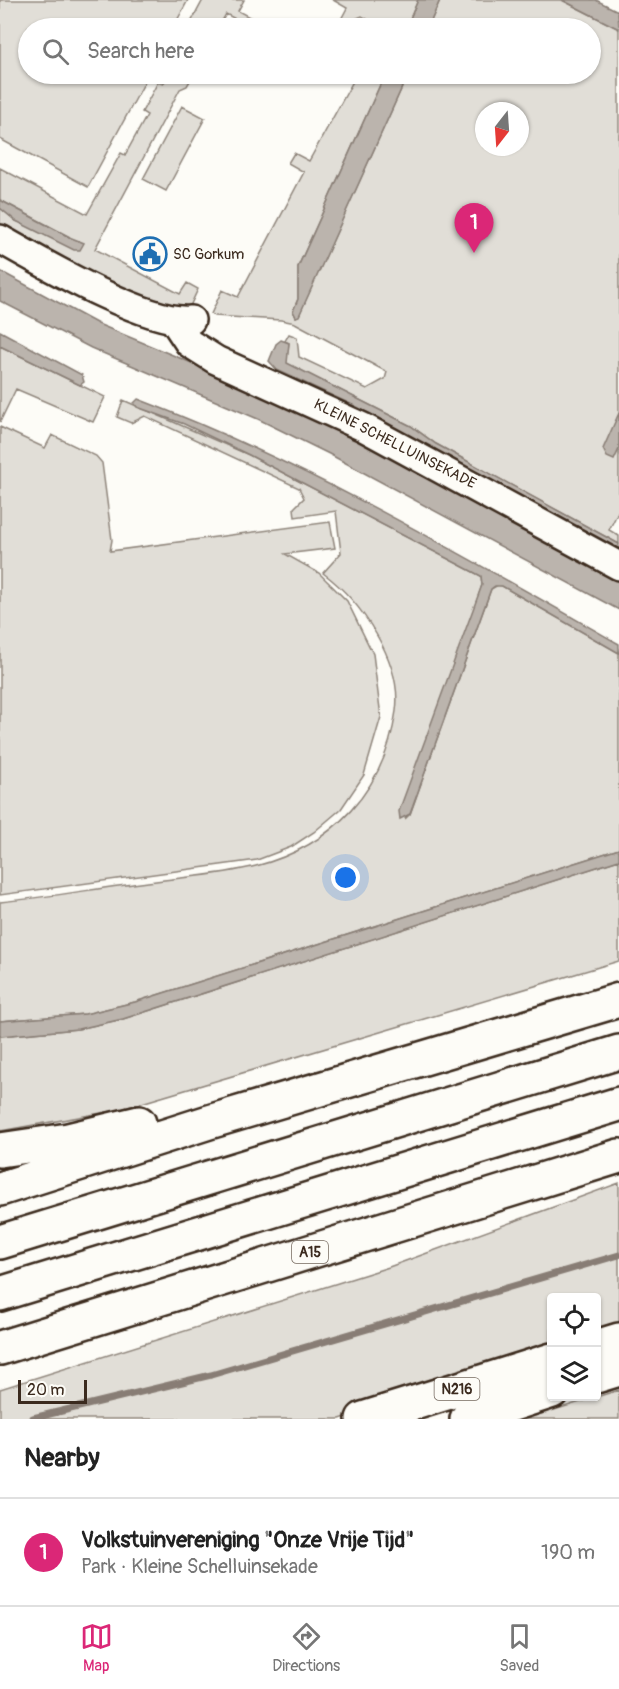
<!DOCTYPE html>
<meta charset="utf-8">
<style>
body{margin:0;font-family:Pangolin,sans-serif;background:#f2f2f2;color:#222}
.controls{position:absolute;right:18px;bottom:18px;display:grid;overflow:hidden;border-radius:6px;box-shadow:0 2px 4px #0004}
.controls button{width:54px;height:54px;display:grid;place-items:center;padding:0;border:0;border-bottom:2px solid #e0e0e0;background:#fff;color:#222;font:30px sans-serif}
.compass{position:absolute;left:475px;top:102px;width:54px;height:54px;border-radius:50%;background:#fff;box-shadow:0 2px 4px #0004;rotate:197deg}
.scale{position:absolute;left:18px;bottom:15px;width:69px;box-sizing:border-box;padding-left:6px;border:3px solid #3b2a1e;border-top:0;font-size:16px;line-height:21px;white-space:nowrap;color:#3b2a1e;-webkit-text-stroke:4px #fdfcf7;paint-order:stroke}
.you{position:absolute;left:346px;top:878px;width:21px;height:21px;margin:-15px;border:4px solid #fff;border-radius:50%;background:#1a73e8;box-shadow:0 0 0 9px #1a73e833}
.badge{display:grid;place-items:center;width:39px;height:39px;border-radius:50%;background:#db2777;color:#fff;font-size:20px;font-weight:700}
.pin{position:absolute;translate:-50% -50px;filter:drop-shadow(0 2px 3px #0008)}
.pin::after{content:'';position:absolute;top:32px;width:21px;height:18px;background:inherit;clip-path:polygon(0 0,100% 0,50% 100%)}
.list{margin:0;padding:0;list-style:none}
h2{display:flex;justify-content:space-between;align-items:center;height:78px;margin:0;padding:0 24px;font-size:26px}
h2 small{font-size:20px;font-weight:400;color:#767676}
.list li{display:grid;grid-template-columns:39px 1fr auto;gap:18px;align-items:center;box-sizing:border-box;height:108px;padding:0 24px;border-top:2px solid #e0e0e0}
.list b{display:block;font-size:22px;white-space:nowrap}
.list p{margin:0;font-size:20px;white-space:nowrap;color:#767676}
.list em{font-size:20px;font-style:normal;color:#767676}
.icon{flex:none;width:33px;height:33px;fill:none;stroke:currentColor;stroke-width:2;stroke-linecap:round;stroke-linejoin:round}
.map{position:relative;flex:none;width:619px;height:1419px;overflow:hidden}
.search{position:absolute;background:#fff;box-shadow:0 2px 4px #0004;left:18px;right:18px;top:18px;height:66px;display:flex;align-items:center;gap:15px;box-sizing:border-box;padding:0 21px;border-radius:33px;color:#767676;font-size:22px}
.sheet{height:186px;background:#fff}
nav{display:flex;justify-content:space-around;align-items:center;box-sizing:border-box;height:84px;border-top:2px solid #e0e0e0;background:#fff;font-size:16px;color:#767676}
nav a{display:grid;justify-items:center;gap:3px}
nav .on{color:#db2777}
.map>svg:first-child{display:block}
</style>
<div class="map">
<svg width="619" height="1419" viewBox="0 0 619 1419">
<rect width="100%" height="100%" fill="#fdfcf7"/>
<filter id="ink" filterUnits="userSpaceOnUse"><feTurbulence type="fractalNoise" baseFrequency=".0167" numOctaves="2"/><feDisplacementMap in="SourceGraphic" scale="12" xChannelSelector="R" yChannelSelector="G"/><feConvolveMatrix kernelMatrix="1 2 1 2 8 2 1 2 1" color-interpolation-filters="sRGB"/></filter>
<g filter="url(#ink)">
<path fill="#e1ded7" stroke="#8e847a" stroke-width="1.5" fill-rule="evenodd" d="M0,0H188L173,28H28V74H149L88,187L0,139Z
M203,0H244L238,11L270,28H252L226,14L218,28H188Z
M333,0H418L406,28H362L367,19L362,16L341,25L339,23L347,8Z
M440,0H562L619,29V510L609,530L619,536V544L436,444L411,426L286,363L289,343L285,341L289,334L297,337L299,357L367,389L385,379L387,372L295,323L281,320L214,316L211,314L222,290L238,297L304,172L288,163L294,153L309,161L357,74H385L298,267V299L293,311L296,317L299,315L408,74H590V28H428ZM484,111H520V147H484Z
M169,74H194L187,86L180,89L95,249L180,294L187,283L198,289L191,304L181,311L120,289L0,228V208L16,221L70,237L0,200V168L87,214L121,153L125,155L147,115L142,112L158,82L163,84Z
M182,106L205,118L166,191L143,179Z
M0,346L105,397L93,422L16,389L0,422Z
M123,400L249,455L481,576L482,585L405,819L410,814L491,589L498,585L502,586L619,653V849L135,1002L85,1014L0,1021V902C50,897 99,888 148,882C184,877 222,875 256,866C333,846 385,790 396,711C403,663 361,601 323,573L341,553L336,511L295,517L294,508L304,498L299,488L145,416L131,423L117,417Z
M0,427L45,448L52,435L96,456L102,463L112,540L110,551L330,522L335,548L285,554L319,573L347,601L373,654L381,717L364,775L341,809L314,832L291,847L257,860L0,895Z
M619,860V961L118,1110L0,1131V1036L78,1029L123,1019Z
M619,1183V1327L597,1334L596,1298H552L551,1349L340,1419H0V1389L389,1267Z
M619,1390V1419H525Z"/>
<path fill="#bbb4ad" stroke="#887d74" stroke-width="1.5" d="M418,0H440L428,28H406Z
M562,0H596L618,11L619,29Z
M385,74H408L299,316L296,317L293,311L298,299V267Z
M0,200L69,237L84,243L80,250H74L16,221L0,208Z
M0,271L98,324L295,406L563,548L619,581V610L329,454L258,419L91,348L0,301Z
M0,331L82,375L84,382L80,385L0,346Z
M281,340L289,343L287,363L411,426L436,444L619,544V551L357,407L277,370L269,361L276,344Z
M138,399C306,463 463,555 619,644V653L502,586H495L491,589L410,814L400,819L399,811L482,585L481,576L249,455L184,424L137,407L134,403Z
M619,413V449L614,460L607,457L603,449Z
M619,849V860L123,1019L78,1029L0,1036V1021L85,1014L135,1002Z"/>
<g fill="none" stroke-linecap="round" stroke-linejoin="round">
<path stroke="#887d74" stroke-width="7" d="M33,1418L211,1375L619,1255"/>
<g stroke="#3b2a1e" stroke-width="32">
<path id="street" d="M0,239C41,262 148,325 191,320
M175,322L189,343L216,360L363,427L619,566"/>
</g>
<g stroke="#3b2a1e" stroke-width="38">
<path id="primary" d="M596,1347L619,1340
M596,1376L619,1369
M363,1419L552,1360
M467,1419L552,1391"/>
</g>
<g stroke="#3b2a1e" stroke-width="38">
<path id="highway" d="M0,1150L68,1140L139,1123
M0,1189L209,1122L619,1000
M0,1242L619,1052
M0,1294L619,1104
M0,1348L619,1156"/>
</g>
<use href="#street" stroke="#fdfcf7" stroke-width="27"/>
<use href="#primary" stroke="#fdfcf7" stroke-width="33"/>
<use href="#highway" stroke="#fdfcf7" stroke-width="33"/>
</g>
</g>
<defs>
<g id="civic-ring" transform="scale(1.725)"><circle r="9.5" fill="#fdfcf7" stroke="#1f6fb2" stroke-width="1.5"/><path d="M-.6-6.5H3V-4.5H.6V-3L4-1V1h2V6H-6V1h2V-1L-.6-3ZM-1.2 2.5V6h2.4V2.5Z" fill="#1f6fb2"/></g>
</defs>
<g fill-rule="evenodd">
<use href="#civic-ring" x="150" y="254"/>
</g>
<g text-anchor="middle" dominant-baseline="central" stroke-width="6" stroke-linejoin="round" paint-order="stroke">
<g fill="#fdfcf7" stroke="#75695f" stroke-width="1.5">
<rect x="292" y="1241" width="36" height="22" rx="4.5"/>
<rect x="434.5" y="1378" width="45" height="22" rx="4.5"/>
</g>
<g font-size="14" font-weight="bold" fill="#3b2a1e">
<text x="310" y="1252">A15</text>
<text x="457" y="1389">N216</text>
</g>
<g font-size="15" fill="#3b2a1e" stroke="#fdfcf7" text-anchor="start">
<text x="173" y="254">SC Gorkum</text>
</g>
<g font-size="15" fill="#3b2a1e" stroke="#fdfcf7">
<text transform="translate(395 444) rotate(27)">KLEINE SCHELLUINSEKADE</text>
</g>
</g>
</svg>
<div class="controls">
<button><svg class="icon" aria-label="locate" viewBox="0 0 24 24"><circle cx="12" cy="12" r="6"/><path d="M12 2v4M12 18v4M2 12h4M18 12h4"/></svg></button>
<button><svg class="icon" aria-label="layers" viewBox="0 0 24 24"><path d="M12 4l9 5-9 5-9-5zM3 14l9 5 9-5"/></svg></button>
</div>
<svg class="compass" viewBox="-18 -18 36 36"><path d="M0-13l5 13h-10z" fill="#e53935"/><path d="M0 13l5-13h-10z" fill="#767676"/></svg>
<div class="scale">20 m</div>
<div class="you"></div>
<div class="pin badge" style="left:474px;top:253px">1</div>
<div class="search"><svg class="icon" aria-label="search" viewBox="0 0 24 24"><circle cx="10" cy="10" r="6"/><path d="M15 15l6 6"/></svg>Search here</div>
</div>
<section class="sheet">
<h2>Nearby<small></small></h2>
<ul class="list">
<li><span class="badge">1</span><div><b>Volkstuinvereniging &quot;Onze Vrije Tijd&quot;</b><p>Park · Kleine Schelluinsekade</p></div><em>190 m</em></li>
</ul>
</section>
<nav>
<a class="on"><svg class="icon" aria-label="map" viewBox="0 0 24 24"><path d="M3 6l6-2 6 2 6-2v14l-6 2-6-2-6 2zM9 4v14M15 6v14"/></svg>Map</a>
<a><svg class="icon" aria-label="directions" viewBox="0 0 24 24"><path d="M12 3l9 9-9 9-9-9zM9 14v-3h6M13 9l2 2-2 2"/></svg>Directions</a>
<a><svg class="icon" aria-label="saved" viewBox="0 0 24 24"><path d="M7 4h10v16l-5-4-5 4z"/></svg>Saved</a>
</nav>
